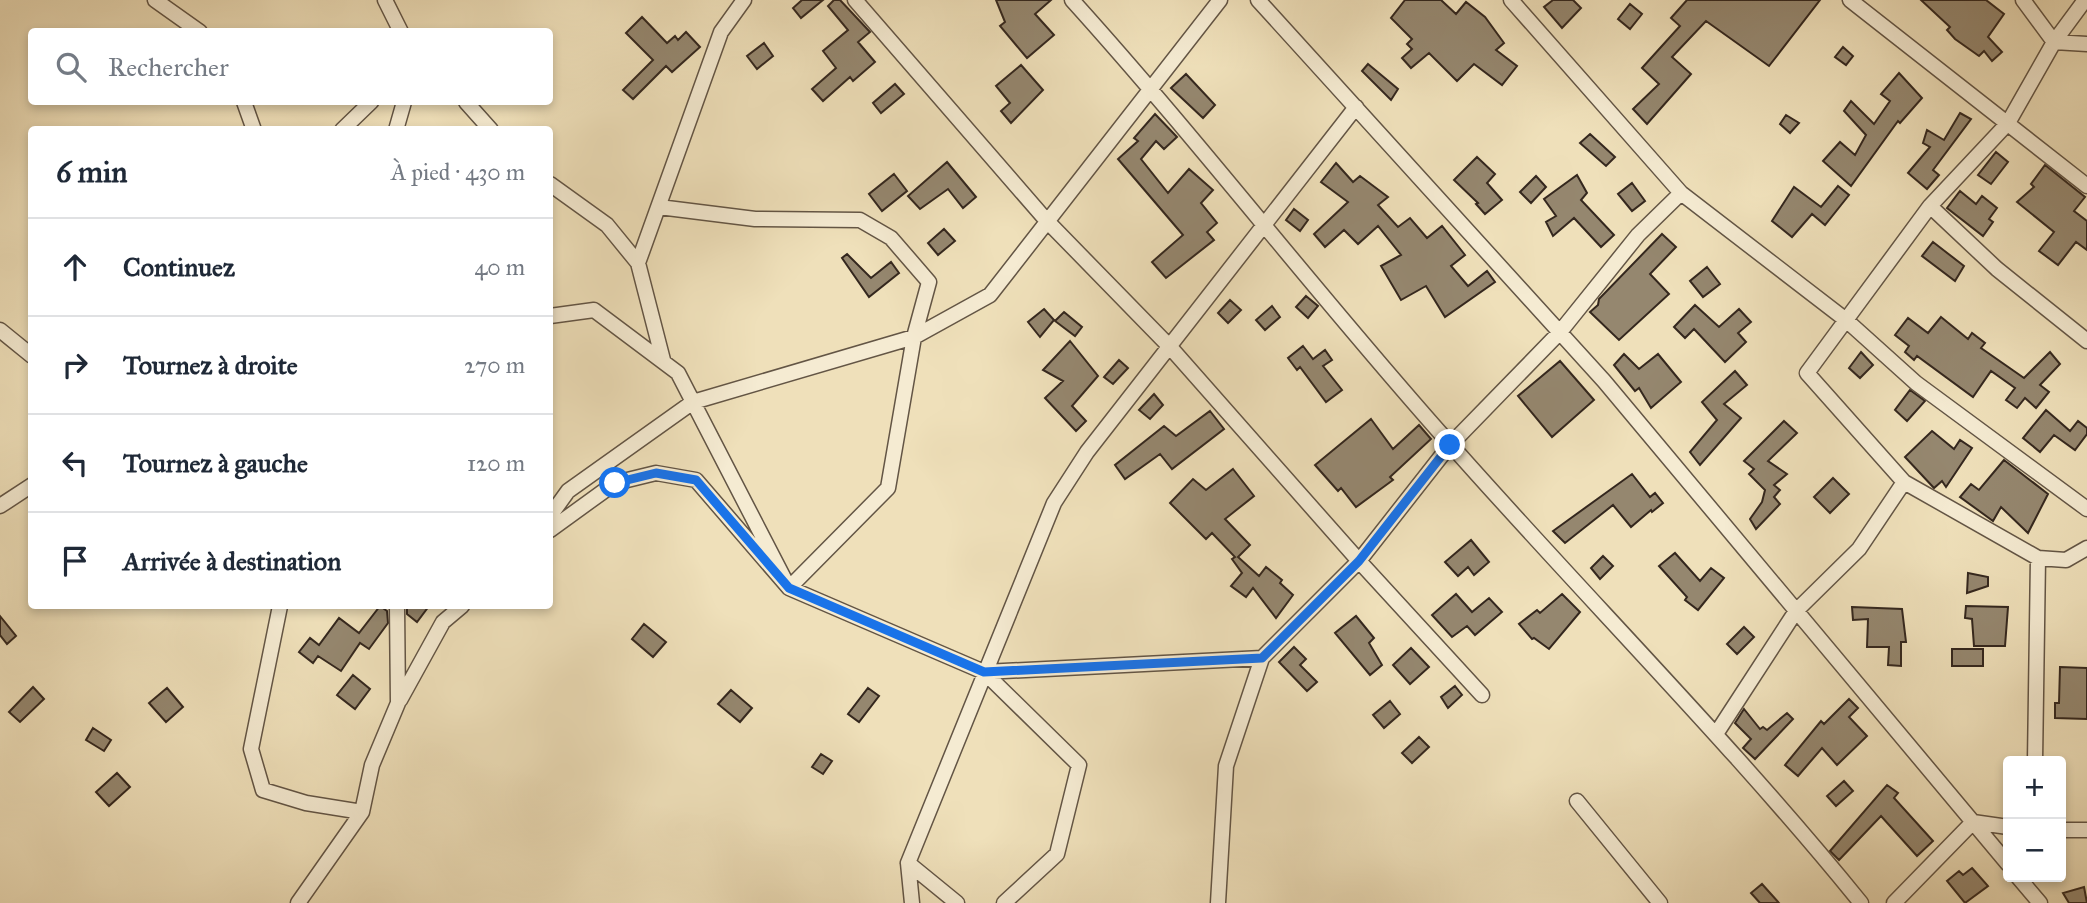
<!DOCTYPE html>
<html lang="fr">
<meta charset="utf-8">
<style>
body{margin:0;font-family:"IM FELL Great Primer",serif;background:#f2f2f3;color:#1f2937}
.controls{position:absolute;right:21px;bottom:21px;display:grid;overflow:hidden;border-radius:7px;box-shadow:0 4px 10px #0003}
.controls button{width:63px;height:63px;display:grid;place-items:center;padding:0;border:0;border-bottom:2px solid #e0e1e3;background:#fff;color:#1f2937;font:35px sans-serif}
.stop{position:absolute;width:21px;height:21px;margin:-16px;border:5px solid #1a73e8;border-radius:50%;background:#fff}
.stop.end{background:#1a73e8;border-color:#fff;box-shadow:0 2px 7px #0008}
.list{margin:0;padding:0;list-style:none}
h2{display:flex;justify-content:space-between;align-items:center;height:91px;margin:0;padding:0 28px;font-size:30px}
h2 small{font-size:23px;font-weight:400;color:#747a83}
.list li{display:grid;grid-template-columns:46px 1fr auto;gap:21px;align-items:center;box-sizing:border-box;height:98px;padding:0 28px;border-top:2px solid #e0e1e3}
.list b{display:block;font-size:26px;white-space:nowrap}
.list em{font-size:23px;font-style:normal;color:#747a83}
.icon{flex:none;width:38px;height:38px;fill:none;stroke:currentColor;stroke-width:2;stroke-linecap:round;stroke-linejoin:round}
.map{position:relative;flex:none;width:2087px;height:903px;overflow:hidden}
.search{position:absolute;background:#fff;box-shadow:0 4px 10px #0003;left:28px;top:28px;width:525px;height:77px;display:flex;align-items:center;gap:18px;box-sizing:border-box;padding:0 24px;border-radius:7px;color:#747a83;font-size:26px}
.panel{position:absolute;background:#fff;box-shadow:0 4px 10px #0003;left:28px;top:126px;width:525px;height:483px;border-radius:7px}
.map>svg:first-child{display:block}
</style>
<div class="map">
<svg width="2087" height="903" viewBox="0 0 2087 903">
<rect width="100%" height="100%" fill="#efe0ba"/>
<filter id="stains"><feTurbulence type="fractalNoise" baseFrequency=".00286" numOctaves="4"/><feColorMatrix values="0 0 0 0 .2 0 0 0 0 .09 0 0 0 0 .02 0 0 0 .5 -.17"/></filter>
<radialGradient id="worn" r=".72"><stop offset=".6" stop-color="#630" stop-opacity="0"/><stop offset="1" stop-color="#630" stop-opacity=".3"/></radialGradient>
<path fill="#95876f" stroke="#34271e" stroke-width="2" d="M802,0H823L801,18L793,8Z
M834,0H840L870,32L858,42L875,62L853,81L850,77L823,101L812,89L836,68L823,51L848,30L828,6Z
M996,0H1051L1035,14L1054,35L1027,58L1000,26L1005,22Z
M1405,0H1441L1456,14L1466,2L1485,17L1504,43L1496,50L1517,66L1502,85L1474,64L1457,81L1429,53L1411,68L1402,58L1412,49L1407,44L1412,39L1391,18Z
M1553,0H1573L1581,8L1562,28L1544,7Z
M1687,0H1820L1769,66L1706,21L1672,57L1691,74L1647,124L1633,109L1659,84L1642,68L1680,26L1671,18Z
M1921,0H1986L2004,14L1988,37L2002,52L1992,61L1984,51L1979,56L1955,39L1947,30L1950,27Z
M1630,4L1642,14L1630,29L1618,19Z
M642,17L667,43L675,36L678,40L686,32L700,47L672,72L666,66L633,99L623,90L653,60L626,33Z
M764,43L773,56L757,69L747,56Z
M1843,47L1853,56L1846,65L1835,57Z
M1368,64L1398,89L1391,100L1362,71Z
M1021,65L1043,90L1011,123L1001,111L1010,103L996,86Z
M1899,73L1922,98L1900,123L1898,121L1851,186L1823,161L1840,142L1855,155L1866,135L1844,111L1851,101L1874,124L1890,101L1881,94Z
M1186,74L1215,105L1203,118L1171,88Z
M895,84L904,94L881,113L873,103Z
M1960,113L1971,119L1933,170L1939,175L1927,189L1908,173L1930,147L1923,143L1927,130L1944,140Z
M1155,114L1177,137L1164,149L1156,141L1141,159L1168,193L1189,169L1213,190L1201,203L1217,223L1207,232L1214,240L1166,278L1152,262L1183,235L1118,159L1138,141L1134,138Z
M1786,115L1799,123L1790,133L1780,124Z
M1590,134L1615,157L1606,166L1580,143Z
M1996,152L2008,162L1991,184L1978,175Z
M1477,157L1495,174L1487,183L1502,200L1485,214L1476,204L1478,203L1454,180Z
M947,162L976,197L963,208L948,189L920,209L908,196Z
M1336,163L1353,182L1360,176L1388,197L1378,205L1398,227L1410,218L1427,238L1442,226L1465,255L1451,266L1468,286L1487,271L1495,282L1445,317L1426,286L1401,300L1381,266L1401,255L1378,226L1358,244L1344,230L1325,247L1314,234L1348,202L1321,182Z
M2045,165L2085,197L2074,211L2087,221V250L2076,242L2058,265L2039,251L2054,232L2017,202L2034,187L2031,184Z
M894,174L907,191L882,211L869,194Z
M1577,175L1587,193L1581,200L1614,235L1601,247L1574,218L1553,236L1546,222L1556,216L1544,199Z
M1536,176L1546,187L1531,203L1520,192Z
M1632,183L1645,201L1632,211L1618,194Z
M1838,186L1849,195L1825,225L1812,214L1792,237L1772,221L1794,187L1821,207Z
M1960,191L1976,204L1982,196L1997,208L1989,219L1993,222L1983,236L1947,208Z
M1294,209L1308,220L1300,231L1286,220Z
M944,229L955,241L938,255L928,243Z
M1662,234L1676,247L1650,274L1669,294L1619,340L1590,312L1598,305L1599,299Z
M1933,242L1964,266L1955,281L1922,256Z
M847,254L871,278L891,262L899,273L869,297L842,258Z
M1707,267L1720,284L1703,297L1690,281Z
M1306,296L1318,306L1308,318L1296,307Z
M1230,300L1241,310L1228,323L1218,313Z
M1695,305L1719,327L1739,309L1751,322L1738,333L1746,342L1725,362L1694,329L1685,338L1674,327Z
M1272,306L1280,317L1265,330L1256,320Z
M1044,309L1054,320L1040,337L1028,322Z
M1064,312L1082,327L1075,336L1055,321Z
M1941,317L1968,339L1972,333L1985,343L1981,348L2024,378L2050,352L2060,364L2040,385L2049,392L2036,408L2025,398L2017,408L2006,400L2015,388L1991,371L1973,397L1917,356L1914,360L1905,352L1909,346L1895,335L1908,318L1928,333Z
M1070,341L1098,376L1072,406L1086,421L1076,431L1045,398L1063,381L1043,370Z
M1303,346L1313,359L1325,350L1332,360L1323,366L1342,390L1326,402L1300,367L1297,370L1288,358Z
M1861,352L1873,365L1860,378L1849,368Z
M1624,354L1639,369L1658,354L1681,382L1651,408L1639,388L1635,391L1614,365Z
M1119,360L1128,368L1113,384L1104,377Z
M1560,361L1594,400L1552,437L1518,396Z
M1735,371L1747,385L1724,404L1741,418L1700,465L1690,452L1717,420L1702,402Z
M1910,390L1925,401L1907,421L1895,410Z
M1154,394L1163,405L1150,419L1139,410Z
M2046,410L2070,431L2078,421L2087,428V434L2075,450L2054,435L2040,452L2023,438Z
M1210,411L1224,429L1172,469L1160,454L1125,479L1115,465L1164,426L1176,436Z
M1371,419L1393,449L1419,425L1431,439L1390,477L1393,480L1356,507L1341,488L1338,491L1315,465Z
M1784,421L1797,433L1768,461L1787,474L1774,485L1780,490L1774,497L1780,504L1756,529L1750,519L1762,502L1765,490L1749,474L1754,469L1744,461Z
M1932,431L1954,449L1960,440L1972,448L1946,487L1942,481L1934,488L1905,457Z
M2004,460L2048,494L2028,533L2001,507L1993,521L1960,497L1971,484L1979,490Z
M1233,469L1254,496L1225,519L1250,545L1238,557L1259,576L1266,567L1282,580L1280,583L1293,595L1276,618L1253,588L1246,597L1231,586L1242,573L1232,559L1235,557L1212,533L1206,539L1170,503L1193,479L1206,490Z
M1632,474L1650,497L1655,493L1663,503L1652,512L1651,510L1631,527L1613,505L1565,543L1553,531Z
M1833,478L1849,494L1830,513L1814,497Z
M1471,540L1489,562L1474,575L1468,567L1458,576L1445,562Z
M1675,553L1700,581L1711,568L1724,578L1698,610L1685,600L1687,597L1659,566Z
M1603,556L1613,566L1600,579L1591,568Z
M1968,573L1988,577V586L1967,593Z
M1456,594L1472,612L1489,598L1502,612L1475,635L1467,626L1452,637L1432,615Z
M1562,594L1580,612L1549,649L1534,638L1532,639L1519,624L1537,610L1540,613Z
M380,606L387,611L388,623L369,649L360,643L341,671L318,656L313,663L299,652L310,638L319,645L339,618L359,633Z
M407,606H429L417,622L407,614Z
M1966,606L2008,607L2005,646H1974L1972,619L1965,618Z
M1852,607L1902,609L1906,642H1901V666L1888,665L1889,647H1867L1868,619L1853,620Z
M0,616L16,636L7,644L0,635Z
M1356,616L1374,638L1369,643L1382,665L1370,675L1335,633Z
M644,624L666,642L653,657L632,639Z
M1744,627L1754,637L1737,654L1727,644Z
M1294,647L1306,659L1300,665L1317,682L1307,691L1279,662Z
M1411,648L1429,667L1410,684L1393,665Z
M1952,649H1983V666H1952Z
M2060,667L2087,668V719L2055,718V703H2059Z
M353,675L370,689L355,709L337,695Z
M1455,686L1462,695L1448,708L1441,697Z
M33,687L44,699L20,722L9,712Z
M167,688L183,707L166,722L149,703Z
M868,688L879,696L859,722L848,714Z
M731,690L752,708L740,722L718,704Z
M1849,699L1858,708L1849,717L1867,736L1837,765L1822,748L1798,776L1785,765L1821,721L1824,724Z
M1390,701L1400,714L1384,728L1373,715Z
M1744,709L1760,729L1763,727L1767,730L1787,713L1793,719L1755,759L1743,748L1751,739L1735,723Z
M93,728L111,740L104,751L86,740Z
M1419,737L1429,747L1412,763L1402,753Z
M821,754L832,761L823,774L812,767Z
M117,773L130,787L109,806L96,792Z
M1844,781L1853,791L1836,806L1827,796Z
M1887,785L1898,793L1894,798L1933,841L1917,856L1881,816L1839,860L1830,851Z
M1972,868L1988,886L1965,903L1947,881L1959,871L1963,875Z
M1762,884L1779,903H1760L1751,893Z
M2084,887L2087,903H2069L2063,893Z"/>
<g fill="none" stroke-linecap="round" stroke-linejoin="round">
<g stroke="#635545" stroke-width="17">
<path id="street" d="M155,0L200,32
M385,0L401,32
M855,0L1046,220L1170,347L1359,561L1482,695
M1072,0C1203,145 1321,300 1451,445C1587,599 1732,744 1861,903
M1258,0L1604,381L2008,864
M1511,0L1681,193
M1850,0L2087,186
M2023,0L2054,42L2087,44
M244,102L254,130
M466,102L491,130
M342,130L371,102
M396,130L404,102
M550,184L607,225L638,263L663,360
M1930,206L1997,269L2087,341
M659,207L755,219L860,220L891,238L929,282L914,337L990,295L1220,0
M638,263L721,32L744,0
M550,316L594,310L678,373L789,588L984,672L1262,658
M0,330L32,356
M1904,482L2038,558L2066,560L2087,548
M0,506L32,485
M550,516L568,491L693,402L914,337L888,488L789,588L696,480L656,473L615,483L550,530
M280,606L251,749L263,790L306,803L362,812
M984,672L1079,765L1057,854L1004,903
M400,700L443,622L462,606
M1716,734L1796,611L1859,549L1904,482L1807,373L1846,320L1916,383L2087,509
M2035,761L2038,558
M1577,801L1660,903
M2061,830H2087
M908,863L912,903
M2018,877L2040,903
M298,903L362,812L372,765L398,703L397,606
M957,903L908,863L1054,503L1087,452L1356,107
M1218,903L1226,766L1262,658L1359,561L1450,445L1560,332L1638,235L1681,193L1846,320L1930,206L2008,123L2054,42L2085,0
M1894,903L1973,822L2008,827"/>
</g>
<use href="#street" stroke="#f5ebd2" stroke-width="14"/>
</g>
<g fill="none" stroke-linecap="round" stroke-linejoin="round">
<path stroke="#1a73e8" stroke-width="9" d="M615,483L656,473L696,480L789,588L984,672L1262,658L1359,561L1450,445"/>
</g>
<rect width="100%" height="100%" filter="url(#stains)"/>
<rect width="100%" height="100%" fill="url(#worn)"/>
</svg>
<div class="controls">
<button>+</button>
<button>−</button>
</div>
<div class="stop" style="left:615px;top:483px"></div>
<div class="stop end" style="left:1450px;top:445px"></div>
<div class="search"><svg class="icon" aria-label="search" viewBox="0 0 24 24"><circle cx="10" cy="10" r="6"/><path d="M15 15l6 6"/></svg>Rechercher</div>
<section class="panel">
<h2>6 min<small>À pied · 430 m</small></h2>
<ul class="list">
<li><svg class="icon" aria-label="ahead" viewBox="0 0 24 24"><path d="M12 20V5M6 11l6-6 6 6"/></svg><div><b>Continuez</b></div><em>40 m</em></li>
<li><svg class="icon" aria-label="right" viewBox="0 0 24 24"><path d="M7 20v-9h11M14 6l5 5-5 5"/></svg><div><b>Tournez à droite</b></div><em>270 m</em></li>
<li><svg class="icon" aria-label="left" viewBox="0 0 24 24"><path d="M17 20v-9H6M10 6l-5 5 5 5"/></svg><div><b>Tournez à gauche</b></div><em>120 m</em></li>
<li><svg class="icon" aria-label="arrive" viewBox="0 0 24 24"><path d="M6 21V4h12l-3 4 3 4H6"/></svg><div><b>Arrivée à destination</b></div></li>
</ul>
</section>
</div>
